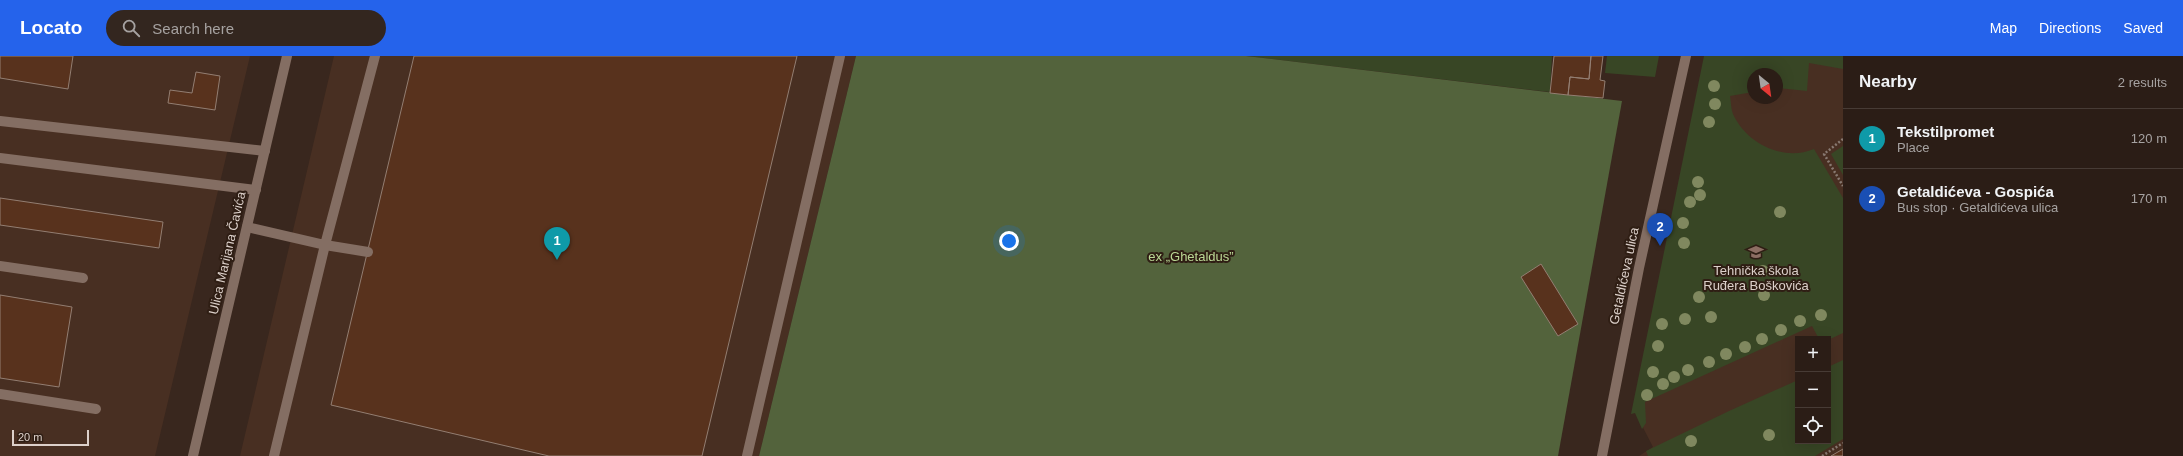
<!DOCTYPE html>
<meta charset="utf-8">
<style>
body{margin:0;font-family:Arial,sans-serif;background:#33261f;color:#f1f3f6}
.controls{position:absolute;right:12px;bottom:12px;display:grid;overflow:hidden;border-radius:0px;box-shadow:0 4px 16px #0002}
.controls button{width:36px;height:36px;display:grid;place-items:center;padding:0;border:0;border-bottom:1px solid #473b35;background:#2b1d16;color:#f1f3f6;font:20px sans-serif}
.compass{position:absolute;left:1747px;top:12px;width:36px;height:36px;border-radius:50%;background:#2b1d16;box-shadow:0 4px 16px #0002;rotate:151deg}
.scale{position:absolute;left:12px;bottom:10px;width:77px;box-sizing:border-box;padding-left:4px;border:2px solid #dcd0ca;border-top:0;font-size:11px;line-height:14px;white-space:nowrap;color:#dcd0ca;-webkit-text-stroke:3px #2f1e14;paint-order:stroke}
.you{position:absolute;left:1009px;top:185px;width:14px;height:14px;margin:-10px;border:3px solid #fff;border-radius:50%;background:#1a73e8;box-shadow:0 0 0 6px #1a73e833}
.badge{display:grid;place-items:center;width:26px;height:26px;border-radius:50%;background:#2563eb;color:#fff;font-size:13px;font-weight:700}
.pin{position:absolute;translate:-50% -33px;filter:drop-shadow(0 1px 2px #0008)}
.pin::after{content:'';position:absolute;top:21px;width:14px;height:12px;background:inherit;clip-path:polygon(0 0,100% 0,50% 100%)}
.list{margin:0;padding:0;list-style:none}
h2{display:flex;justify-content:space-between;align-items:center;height:52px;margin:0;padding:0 16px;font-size:17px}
h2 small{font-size:13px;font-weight:400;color:#a6a2a1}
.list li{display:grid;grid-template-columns:26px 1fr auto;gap:12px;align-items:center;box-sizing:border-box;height:60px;padding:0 16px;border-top:1px solid #473b35}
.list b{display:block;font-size:15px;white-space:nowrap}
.list p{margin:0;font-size:13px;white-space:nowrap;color:#a6a2a1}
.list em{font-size:13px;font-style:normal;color:#a6a2a1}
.icon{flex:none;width:22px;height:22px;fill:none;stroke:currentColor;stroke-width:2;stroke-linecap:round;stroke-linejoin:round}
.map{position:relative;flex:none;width:1843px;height:400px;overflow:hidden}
header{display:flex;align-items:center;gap:24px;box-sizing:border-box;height:56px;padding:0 20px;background:#2563eb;color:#fff}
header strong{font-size:19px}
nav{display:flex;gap:22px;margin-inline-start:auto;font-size:14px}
.search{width:280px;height:36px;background:#33261f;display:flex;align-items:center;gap:10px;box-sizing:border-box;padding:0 14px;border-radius:22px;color:#a6a2a1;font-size:15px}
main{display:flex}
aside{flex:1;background:#2b1d16}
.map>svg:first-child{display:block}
</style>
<header>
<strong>Locato</strong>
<div class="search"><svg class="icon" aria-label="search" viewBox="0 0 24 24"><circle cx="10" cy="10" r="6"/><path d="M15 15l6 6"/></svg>Search here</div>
<nav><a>Map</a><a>Directions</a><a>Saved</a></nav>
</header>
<main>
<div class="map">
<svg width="1843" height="400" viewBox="0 0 1843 400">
<rect width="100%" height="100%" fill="#39271e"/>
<path fill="#482f22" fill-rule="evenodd" d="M0,0H250L155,400H0Z
M334,0H856L759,400H240Z
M1709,0H1843V400H1639L1653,391L1635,356ZM1753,18H1777V42H1753ZM1798,283H1828V385H1798Z"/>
<path fill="#384625" d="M1246,0H1552L1550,36Z
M1607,0H1659L1655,21L1605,17Z
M1704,0H1843V13L1809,7L1807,35L1777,32V18H1753V36L1730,40C1731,45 1731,53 1733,58C1746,87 1783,106 1814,93L1843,142V277L1828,284L1819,283L1812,270L1645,346L1646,367L1642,373L1635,357L1631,358Z
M1843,90V119L1831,98Z
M1843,304V383L1815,400H1648L1646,395L1729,355L1798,324V385H1828V311Z"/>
<path fill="#53633c" d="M856,0H1246L1622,45L1558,400H759Z"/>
<path fill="#58321d" stroke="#937e72" d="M0,0H73L68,33L0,22Z
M414,0H797L702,400H549L331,349Z
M1554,0H1591L1589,23L1570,21L1568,39L1550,37Z
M1591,0H1603L1600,24L1605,25L1603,42L1568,39L1570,21L1589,23Z
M196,16L220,20L215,54L168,47L170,34L192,37Z
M0,142L163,166L159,192L0,169Z
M1541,208L1578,268L1558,280L1521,221Z
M0,239L72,251L59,331L0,322Z
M1843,393V400H1831Z"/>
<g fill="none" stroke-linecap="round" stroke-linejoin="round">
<path stroke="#887971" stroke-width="2.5" stroke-dasharray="2 2" stroke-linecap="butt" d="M1843,83L1824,98L1843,130
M1822,400L1843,387"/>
<path stroke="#846e63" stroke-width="10" d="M0,65L265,95
M0,102L256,134
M247,171L325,189L368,196
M0,210L83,222
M0,338L96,353
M274,400L325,189L375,0
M747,400L840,0"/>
<path stroke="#846e63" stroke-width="10" d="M1602,400L1639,212L1686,0"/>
<path stroke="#846e63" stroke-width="10" d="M193,400L287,0"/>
</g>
<g fill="#80885f">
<circle cx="1714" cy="30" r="6"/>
<circle cx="1715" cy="48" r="6"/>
<circle cx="1709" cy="66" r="6"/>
<circle cx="1698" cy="126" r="6"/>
<circle cx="1700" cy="139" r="6"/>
<circle cx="1690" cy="146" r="6"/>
<circle cx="1780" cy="156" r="6"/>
<circle cx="1683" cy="167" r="6"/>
<circle cx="1684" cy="187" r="6"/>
<circle cx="1763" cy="215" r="6"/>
<circle cx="1764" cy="239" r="6"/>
<circle cx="1699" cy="241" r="6"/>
<circle cx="1821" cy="259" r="6"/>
<circle cx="1711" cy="261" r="6"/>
<circle cx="1685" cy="263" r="6"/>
<circle cx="1800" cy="265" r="6"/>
<circle cx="1662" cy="268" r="6"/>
<circle cx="1781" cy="274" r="6"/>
<circle cx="1762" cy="283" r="6"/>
<circle cx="1658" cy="290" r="6"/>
<circle cx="1745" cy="291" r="6"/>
<circle cx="1726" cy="298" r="6"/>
<circle cx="1709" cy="306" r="6"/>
<circle cx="1688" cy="314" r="6"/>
<circle cx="1653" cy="316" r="6"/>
<circle cx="1674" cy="321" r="6"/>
<circle cx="1663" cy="328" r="6"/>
<circle cx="1647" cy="339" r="6"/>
<circle cx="1769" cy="379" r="6"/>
<circle cx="1691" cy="385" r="6"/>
</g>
<defs>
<g id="school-bare" transform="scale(1.2)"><path d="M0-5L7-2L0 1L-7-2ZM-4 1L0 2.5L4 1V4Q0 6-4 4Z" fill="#8d6e63" stroke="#2f1e14" stroke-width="2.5" paint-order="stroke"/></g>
</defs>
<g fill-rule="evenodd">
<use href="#school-bare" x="1756" y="196"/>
</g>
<g text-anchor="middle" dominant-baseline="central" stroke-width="4" stroke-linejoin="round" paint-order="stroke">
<g font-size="13" fill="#dcd0ca" stroke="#2f1e14">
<text transform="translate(227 197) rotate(-77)">Ulica Marijana Čavića</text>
<text transform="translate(1624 220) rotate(-78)">Getaldićeva ulica</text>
</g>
<g font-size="13" fill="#bbd895" stroke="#2f1e14">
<text x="1191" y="200">ex „Ghetaldus”</text>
</g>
<g font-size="13" fill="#dcd0ca" stroke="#2f1e14">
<text x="1756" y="214">Tehnička škola<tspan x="1756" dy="15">Ruđera Boškovića</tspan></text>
</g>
</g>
</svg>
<div class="controls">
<button>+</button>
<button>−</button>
<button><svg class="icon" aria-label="locate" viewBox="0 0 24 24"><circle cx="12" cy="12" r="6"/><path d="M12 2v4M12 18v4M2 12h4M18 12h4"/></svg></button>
</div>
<svg class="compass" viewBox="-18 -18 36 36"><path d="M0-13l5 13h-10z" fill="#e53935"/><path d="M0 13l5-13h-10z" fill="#a6a2a1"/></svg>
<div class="scale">20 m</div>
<div class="you"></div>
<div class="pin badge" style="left:557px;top:204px;background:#0f9aa8">1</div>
<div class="pin badge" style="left:1660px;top:190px;background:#1a4fb4">2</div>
</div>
<aside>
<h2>Nearby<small>2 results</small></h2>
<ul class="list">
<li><span class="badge" style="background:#0f9aa8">1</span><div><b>Tekstilpromet</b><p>Place</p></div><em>120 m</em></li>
<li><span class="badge" style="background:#1a4fb4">2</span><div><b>Getaldićeva - Gospića</b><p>Bus stop · Getaldićeva ulica</p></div><em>170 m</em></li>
</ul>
</aside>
</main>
